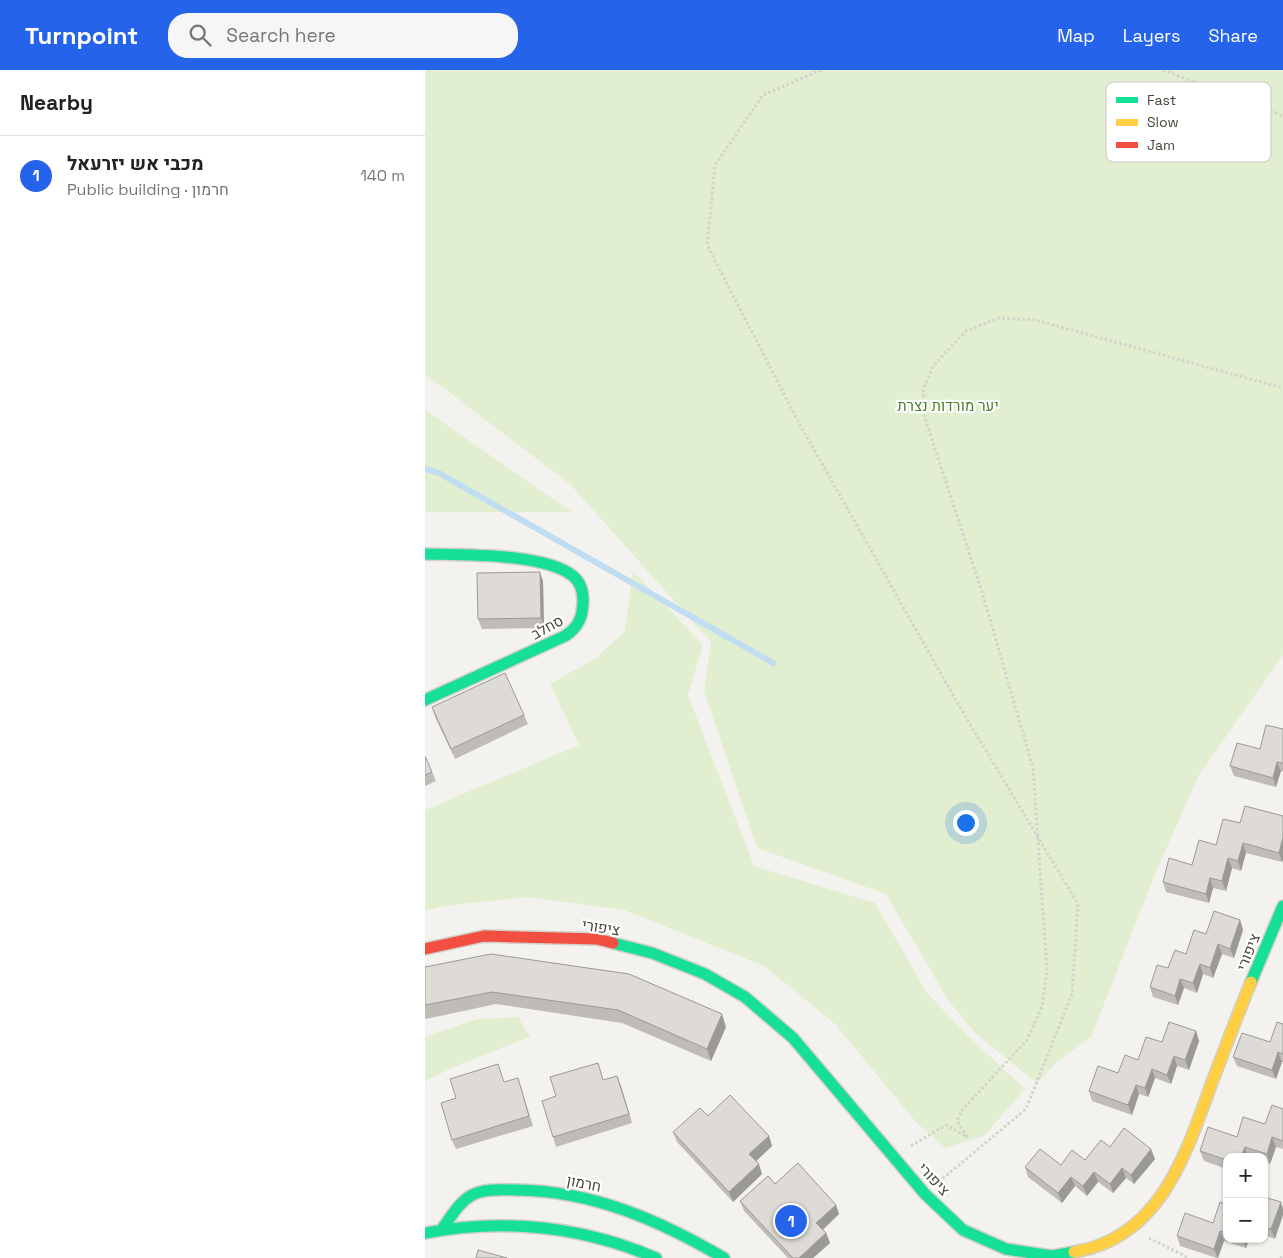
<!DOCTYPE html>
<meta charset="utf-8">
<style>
body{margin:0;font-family:"Space Grotesk",Heebo,sans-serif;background:#f6f6f6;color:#222}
.controls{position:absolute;right:15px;bottom:15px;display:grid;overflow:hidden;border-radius:10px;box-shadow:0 1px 4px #0004}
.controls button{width:45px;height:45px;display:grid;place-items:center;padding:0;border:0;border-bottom:1px solid #e0e0e0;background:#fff;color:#222;font:25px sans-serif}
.you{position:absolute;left:540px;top:752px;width:18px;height:18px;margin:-12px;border:4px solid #fff;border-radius:50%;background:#1a73e8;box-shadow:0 0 0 8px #1a73e833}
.badge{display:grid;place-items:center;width:32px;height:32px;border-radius:50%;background:#2563eb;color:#fff;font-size:16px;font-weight:700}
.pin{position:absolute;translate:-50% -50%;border:2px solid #fff;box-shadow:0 1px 5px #0006}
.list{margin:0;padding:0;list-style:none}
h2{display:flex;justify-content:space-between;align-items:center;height:65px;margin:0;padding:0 20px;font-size:21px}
h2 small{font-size:16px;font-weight:400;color:#767676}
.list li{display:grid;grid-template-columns:32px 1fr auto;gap:15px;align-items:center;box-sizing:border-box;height:80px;padding:0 20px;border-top:1px solid #e0e0e0}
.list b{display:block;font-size:19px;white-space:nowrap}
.list p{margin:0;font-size:16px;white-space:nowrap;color:#767676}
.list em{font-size:16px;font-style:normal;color:#767676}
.icon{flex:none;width:28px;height:28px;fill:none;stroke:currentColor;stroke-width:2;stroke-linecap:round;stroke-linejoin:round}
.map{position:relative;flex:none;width:858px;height:1188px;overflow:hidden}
header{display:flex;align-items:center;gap:30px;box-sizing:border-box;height:70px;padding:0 25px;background:#2563eb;color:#fff}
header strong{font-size:24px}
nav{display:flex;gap:28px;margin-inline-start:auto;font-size:18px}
.search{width:350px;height:45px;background:#f6f6f6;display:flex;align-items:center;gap:12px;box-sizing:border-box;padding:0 18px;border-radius:20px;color:#767676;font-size:19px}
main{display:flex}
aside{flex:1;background:#fff}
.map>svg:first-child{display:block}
</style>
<header>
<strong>Turnpoint</strong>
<div class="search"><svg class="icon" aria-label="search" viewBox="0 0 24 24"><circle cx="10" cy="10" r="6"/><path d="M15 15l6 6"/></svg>Search here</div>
<nav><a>Map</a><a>Layers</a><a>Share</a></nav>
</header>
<main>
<aside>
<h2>Nearby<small></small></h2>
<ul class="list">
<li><span class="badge">1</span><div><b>מכבי אש יזרעאל</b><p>Public building · חרמון</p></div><em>140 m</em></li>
</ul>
</aside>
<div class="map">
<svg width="858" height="1188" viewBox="0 0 858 1188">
<rect width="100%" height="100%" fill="#f4f2ee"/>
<path fill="#e1eecf" d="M0,0H858V585L774,705L733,797L666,967L631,993L612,1013L551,964L523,930L461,824L332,778L279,621L286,572L145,414L0,304Z
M0,339L20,354L147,442H0Z
M208,501L278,575L263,625L329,796L450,833L502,923L545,968L600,1019L559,1066L520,1078L491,1052L410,954L339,896L199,840L102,827L19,836L0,841V740L154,675L125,614L171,588L200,561Z
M93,947L105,967L31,996L0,1011V967L52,949Z"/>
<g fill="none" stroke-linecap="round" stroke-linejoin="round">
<path stroke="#c0ddf1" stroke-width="6" d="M0,399L14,403L348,593"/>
<g stroke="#d3cfc5" stroke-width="14">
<path id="fast" d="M0,484C37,485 119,483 148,506C155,512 158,521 158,530C158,546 154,557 140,566L0,630
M188,873L227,883L280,904L320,927L368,968L500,1124L538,1160L581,1179L627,1186L649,1182
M826,912L858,836
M17,1159C26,1147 34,1132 47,1125C60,1118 78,1120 92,1120C168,1121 234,1150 299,1188
M0,1163C80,1148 156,1156 231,1188"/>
</g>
<g stroke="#d3cfc5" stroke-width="14">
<path id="slow" d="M649,1182C735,1168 760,1086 786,1015C799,981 812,946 826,912"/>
</g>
<g stroke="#d3cfc5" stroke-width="14">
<path id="jam" d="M0,879L59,866L172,869L188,873"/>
</g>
<path stroke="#d3d2cc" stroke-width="3" stroke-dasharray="2.5 2.5" stroke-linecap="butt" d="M396,0L338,25L290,95L282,175L375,355L536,639L653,834L647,924L601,1039L516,1110
M738,0L858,46
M486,1076L521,1055L542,1067L532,1051L537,1040L602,970L617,937L622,901L608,698L558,525L498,342L499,318L508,296L541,261L574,248L610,250L858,318
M724,1168L764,1188
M855,1188L858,1187"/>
<use href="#fast" stroke="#16e098" stroke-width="11"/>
<use href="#slow" stroke="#ffcf43" stroke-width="11"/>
<use href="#jam" stroke="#f24e42" stroke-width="11"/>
</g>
<path fill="#bfbcb8" d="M118,511L119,558L57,559L53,549Z
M7,637L99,645L103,654L30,689L10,647Z
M858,659V702L856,701L851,717L809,706L805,696L835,679Z
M0,686L11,711L0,716Z
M858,746L857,792L821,783L816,801L807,798L801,821L788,818L784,833L741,822L738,812L767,795L815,753Z
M815,850L818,860L809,888L797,884L788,908L778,904L772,923L759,918L753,935L728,927L725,917L743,898L761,884L781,864Z
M0,897L301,957L286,991L197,953L71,934L1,949L0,947Z
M858,954V992H857L851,1009L812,996L808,987L845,972Z
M771,961L774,971L764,1000L752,996L746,1014L730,1008L723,1027L714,1024L707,1045L667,1031L664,1021L713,990Z
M192,1006L207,1053L131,1077L128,1067L131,1026Z
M93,1008L108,1056L31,1079L27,1070L79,1012Z
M858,1039V1079L851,1077L845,1094L839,1092V1087H802V1099L779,1091L775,1081L812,1067L840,1054Z
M283,1046L344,1066L347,1076L331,1091L337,1104L308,1132L252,1072L248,1062Z
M685,1077L730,1089L709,1114L701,1108L688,1123L673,1112L662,1126L650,1116L637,1133L603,1107L600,1097L636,1095L660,1090Z
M350,1114L411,1135L414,1144L398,1160L401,1163L405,1173L388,1188H363L319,1141L315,1131Z
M839,1127L850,1169L839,1165Z
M802,1135V1169H824L821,1178L799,1171L793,1188H792L755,1176L752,1166L788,1153Z"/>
<path fill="#9b9996" d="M115,502L118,511L119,558L116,548Z
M852,692L856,701L851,717L848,708Z
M858,767V790L857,792L854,783Z
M818,773L821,783L816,801L813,791Z
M803,788L807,798L801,821L797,811Z
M785,808L788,818L784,833L781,824Z
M815,850L818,860L809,888L805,879Z
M793,874L797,884L788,908L785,898Z
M775,894L778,904L772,923L768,913Z
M755,909L759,918L753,935L750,926Z
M297,944L301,957L286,991L282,979Z
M771,961L774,971L764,1000L760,990Z
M853,982L857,992L851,1009L847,1000Z
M749,986L752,996L746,1014L742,1005Z
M727,999L730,1008L723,1027L720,1018Z
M192,1006L196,1016L207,1053L204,1044Z
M711,1015L714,1024L707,1045L703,1035Z
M344,1066L347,1076L328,1094L324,1084Z
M847,1067L851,1077L845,1094L842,1084Z
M820,1077L823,1087H816Z
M726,1079L730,1089L709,1114L706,1105Z
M334,1094L337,1104L308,1132L304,1122Z
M697,1098L701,1108L688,1123L685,1114Z
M669,1102L673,1112L662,1126L658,1116Z
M646,1107L650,1116L637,1133L633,1123Z
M856,1132L858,1139V1145L850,1169L846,1159Z
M411,1135L414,1144L395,1162L391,1153Z
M795,1161L799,1171L793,1188L789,1179Z
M401,1163L405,1173L388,1188H374Z
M818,1169H824L821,1178Z"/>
<path fill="#dedbd6" stroke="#9b9996" d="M115,502L116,548L53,549L52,503Z
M80,603L99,645L26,679L7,637Z
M841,655L858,659V693L852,692L848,708L805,696L812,673L835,679Z
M0,686L7,702L0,705Z
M820,736L858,746V767L854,783L818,773L813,791L803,788L797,811L785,808L781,824L738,812L744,788L767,795L774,770L791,775L798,749L815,753Z
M789,841L815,850L805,879L793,874L785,898L775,894L768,913L755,909L750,926L725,917L732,895L743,898L750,880L761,884L769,860L781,864Z
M66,884L204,904L297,944L282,979L193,940L67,922L0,935V897Z
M744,952L771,961L760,990L749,986L742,1005L727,999L720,1018L711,1015L703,1035L664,1021L673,996L693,1003L700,985L713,990L721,967L737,972Z
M852,952L858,954V984L853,982L847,1000L808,987L817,963L845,972Z
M173,993L178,1010L192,1006L204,1044L128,1067L117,1031L131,1026L125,1007Z
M73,994L79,1012L93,1008L104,1046L27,1070L16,1033L31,1028L25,1009Z
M305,1025L344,1066L324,1084L334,1094L304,1122L248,1062L275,1038L283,1046Z
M847,1035L858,1039V1071L847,1067L842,1084L820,1077L816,1087H802V1090L775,1081L783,1057L812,1067L818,1047L840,1054Z
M699,1058L726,1079L706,1105L697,1098L685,1114L669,1102L658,1116L646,1107L633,1123L600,1097L615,1079L636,1095L647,1080L660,1090L676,1070L685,1077Z
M373,1093L411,1135L391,1153L401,1163L374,1188H368L315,1131L343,1106L350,1114Z
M839,1127L856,1132L846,1159L839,1157Z
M795,1132L802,1135V1163L795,1161L789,1179L752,1166L760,1143L788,1153Z
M53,1180L82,1188H51Z"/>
<g text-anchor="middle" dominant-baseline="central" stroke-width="4.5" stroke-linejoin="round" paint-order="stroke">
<g font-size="15" fill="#4a7f2a" stroke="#fff">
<text x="523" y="335">יער מורדות נצרת</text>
</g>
<g font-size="15" fill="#4b4439" stroke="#fff">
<text transform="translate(122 557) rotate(-29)">סחלב</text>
<text transform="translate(176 857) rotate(9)">ציפורי</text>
<text transform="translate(823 882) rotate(-68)">ציפורי</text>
<text transform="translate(509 1109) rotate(47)">ציפורי</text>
<text transform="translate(159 1113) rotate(11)">חרמון</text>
</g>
</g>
<rect x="681" y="12" width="165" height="80" rx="8" fill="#fff" stroke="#c9c7c4" stroke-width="1"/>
<rect x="691" y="27" width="22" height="6" fill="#16e098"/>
<rect x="691" y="49" width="22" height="7" fill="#ffcf43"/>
<rect x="691" y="72" width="22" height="6" fill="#f24e42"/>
<g font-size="14" fill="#4b4439">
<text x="722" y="35">Fast</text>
<text x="722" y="57">Slow</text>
<text x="722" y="80">Jam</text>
</g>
</svg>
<div class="controls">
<button>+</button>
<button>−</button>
</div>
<div class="you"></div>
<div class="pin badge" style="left:366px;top:1151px">1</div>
</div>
</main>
